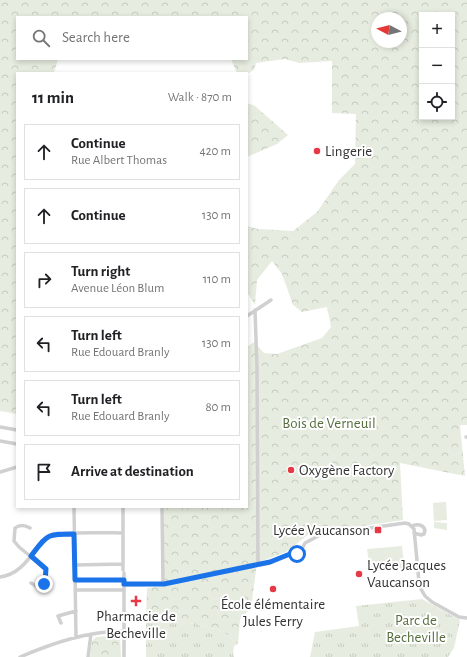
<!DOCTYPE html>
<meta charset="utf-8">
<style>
body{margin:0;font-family:"Alegreya Sans",sans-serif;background:#f2f2f2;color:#202124}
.controls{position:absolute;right:12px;top:12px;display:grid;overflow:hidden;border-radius:0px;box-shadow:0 2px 6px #0003}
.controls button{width:36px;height:36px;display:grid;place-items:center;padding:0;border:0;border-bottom:1px solid #e0e0e0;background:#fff;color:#202124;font:20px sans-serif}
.compass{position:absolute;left:371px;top:12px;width:36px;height:36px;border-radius:50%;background:#fff;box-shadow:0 2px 6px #0003;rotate:277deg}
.stop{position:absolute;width:12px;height:12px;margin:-9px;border:3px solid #1a73e8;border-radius:50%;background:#fff}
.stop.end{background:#1a73e8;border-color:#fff;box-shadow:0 1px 4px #0008}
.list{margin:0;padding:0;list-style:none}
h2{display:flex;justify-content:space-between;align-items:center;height:52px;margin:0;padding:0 16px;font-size:17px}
h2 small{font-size:13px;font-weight:400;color:#757577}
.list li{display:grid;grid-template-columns:26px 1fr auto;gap:12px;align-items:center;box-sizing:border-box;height:56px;margin:0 8px 8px;padding:0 8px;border:1px solid #e0e0e0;border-radius:0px}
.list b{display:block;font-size:15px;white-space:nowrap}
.list p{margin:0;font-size:13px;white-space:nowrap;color:#757577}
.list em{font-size:13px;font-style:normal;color:#757577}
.icon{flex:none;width:22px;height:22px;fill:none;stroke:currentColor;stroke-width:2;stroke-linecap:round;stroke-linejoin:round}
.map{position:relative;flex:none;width:467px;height:657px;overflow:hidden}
.search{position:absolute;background:#fff;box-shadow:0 2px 6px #0003;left:16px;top:16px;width:232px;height:44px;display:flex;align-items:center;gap:10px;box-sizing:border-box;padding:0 14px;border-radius:0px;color:#757577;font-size:15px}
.panel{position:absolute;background:#fff;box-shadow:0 2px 6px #0003;left:16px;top:72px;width:232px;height:436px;border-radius:0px}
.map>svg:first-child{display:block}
</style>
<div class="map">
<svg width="467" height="657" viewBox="0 0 467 657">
<defs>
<pattern id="grass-tufts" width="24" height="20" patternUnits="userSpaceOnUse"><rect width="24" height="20" fill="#e6ecdf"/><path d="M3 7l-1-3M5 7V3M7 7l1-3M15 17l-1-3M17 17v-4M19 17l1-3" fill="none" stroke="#c6cbc0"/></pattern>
<pattern id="forest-crowns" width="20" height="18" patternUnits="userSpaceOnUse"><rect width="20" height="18" fill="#e6ecdf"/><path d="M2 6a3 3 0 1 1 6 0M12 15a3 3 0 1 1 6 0" fill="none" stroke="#c6cbc0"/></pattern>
</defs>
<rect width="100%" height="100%" fill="#fff"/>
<path fill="url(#grass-tufts)" d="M422,599L460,620L454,648L448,657H310L315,632L359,626L356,606Z
M146,622L190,623L223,631L238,644L234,646L233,654L234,657H146Z"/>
<path fill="url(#forest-crowns)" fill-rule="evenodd" d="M0,0H467V425H460L465,476L400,463L403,520L309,534L286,552L257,563L251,608L240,619L238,644L223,631L190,623L146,622L147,588L163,586L164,507H247V347L254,342L264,353L277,354L322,338L331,327L327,307L302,312L293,305L282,274L272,261L257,280L255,305L247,292V226L258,229L293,231L317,212L339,180L355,164L356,114L332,113V61L299,63L285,59L256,63L254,70L247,74L237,73L231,59H247V17H17V59H58L54,73H17V414L0,411ZM422,15H452V117H422ZM377,18H401V42H377Z
M247,103L255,106L288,135L277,144L247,157Z
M118,635L120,637L121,657H90L92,641L96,637Z"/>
<path fill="#e6ecdf" d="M446,502L447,520L434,521L433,503Z
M434,522L447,523V530L434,528Z
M402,546L404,568L370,572L367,549Z"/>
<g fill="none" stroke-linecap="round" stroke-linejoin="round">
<path stroke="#d0d0d0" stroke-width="3.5" d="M255,310L257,368L258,565
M247,316L271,300
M0,427L17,430
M466,437H467
M0,441L17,444
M0,472L17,467
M74,507L76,637
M123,507V570
M162,507L163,584
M412,526C417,524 423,524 425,530L424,534L421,535L414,533
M30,528C25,525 20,524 15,528L14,541L19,547L46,569L45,581L44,584L36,586L31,583
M297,553L298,550L302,549L305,543L320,535L405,523L409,524L414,529L419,582L421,589L425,596L432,602L459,617L467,618
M297,553L300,556L303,555L304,551L302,549
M75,565L123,564
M124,573V657
M0,577C18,575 28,560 38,547C41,543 44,538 49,536C58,531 110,533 123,533
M75,580H124
M123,585L164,584L270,563L290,554L297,553
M75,590H123
M61,623L58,616L76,611
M20,657C53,643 88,631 124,631
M88,657L91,634"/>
</g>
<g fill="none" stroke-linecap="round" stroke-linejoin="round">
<path stroke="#1a73e8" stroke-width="5" d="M44,584L45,581L46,569L31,556C48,534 46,534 74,534L75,580H124V584H164L270,562L290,554L297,553V554"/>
</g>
<g fill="#e63946" stroke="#fff" stroke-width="1.5">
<circle cx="317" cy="151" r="4"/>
<circle cx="291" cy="470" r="4"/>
<rect x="374" y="526" width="8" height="8" rx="2"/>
<circle cx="359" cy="574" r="4"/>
<circle cx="273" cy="589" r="4"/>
<path d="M134 595h4v4h4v4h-4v4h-4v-4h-4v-4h4z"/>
</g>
<g text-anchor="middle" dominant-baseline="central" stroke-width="4" stroke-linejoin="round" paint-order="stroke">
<g font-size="15" fill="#333" stroke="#fff" text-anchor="start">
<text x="325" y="151">Lingerie</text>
<text x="299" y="470">Oxygène Factory</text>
<text x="370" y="530" text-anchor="end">Lycée Vaucanson</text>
<text x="367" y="565">Lycée Jacques<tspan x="367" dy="17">Vaucanson</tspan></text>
<text x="273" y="604" text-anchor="middle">École élémentaire<tspan x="273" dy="17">Jules Ferry</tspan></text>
<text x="136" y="616" text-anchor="middle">Pharmacie de<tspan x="136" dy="17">Becheville</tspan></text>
</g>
<g font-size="15" fill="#56703f" stroke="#fff">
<text x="329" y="423">Bois de Verneuil</text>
<text x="416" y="620">Parc de<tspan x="416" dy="17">Becheville</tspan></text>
</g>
</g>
</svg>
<div class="controls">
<button>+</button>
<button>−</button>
<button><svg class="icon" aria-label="locate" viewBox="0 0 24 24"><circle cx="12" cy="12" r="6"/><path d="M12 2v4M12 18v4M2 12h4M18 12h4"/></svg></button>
</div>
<svg class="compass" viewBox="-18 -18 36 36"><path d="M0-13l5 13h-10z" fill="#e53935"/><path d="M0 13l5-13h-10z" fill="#757577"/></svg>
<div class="stop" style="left:297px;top:554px"></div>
<div class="stop end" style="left:44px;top:584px"></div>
<div class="search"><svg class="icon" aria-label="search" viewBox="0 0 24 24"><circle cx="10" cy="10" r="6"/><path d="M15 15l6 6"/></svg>Search here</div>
<section class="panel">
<h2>11 min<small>Walk · 870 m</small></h2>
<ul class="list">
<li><svg class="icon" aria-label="ahead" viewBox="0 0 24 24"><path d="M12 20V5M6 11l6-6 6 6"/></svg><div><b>Continue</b><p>Rue Albert Thomas</p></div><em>420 m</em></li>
<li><svg class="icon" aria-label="ahead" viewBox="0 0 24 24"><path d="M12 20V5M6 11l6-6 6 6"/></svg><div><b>Continue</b></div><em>130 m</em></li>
<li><svg class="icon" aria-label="right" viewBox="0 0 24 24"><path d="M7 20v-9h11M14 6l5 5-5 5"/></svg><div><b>Turn right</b><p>Avenue Léon Blum</p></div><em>110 m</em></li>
<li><svg class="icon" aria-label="left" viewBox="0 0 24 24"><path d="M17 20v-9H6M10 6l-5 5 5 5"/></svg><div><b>Turn left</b><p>Rue Edouard Branly</p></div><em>130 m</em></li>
<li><svg class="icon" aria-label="left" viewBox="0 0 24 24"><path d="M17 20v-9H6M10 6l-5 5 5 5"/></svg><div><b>Turn left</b><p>Rue Edouard Branly</p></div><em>80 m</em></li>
<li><svg class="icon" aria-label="arrive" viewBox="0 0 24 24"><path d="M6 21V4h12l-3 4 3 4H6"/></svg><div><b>Arrive at destination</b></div></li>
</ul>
</section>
</div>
